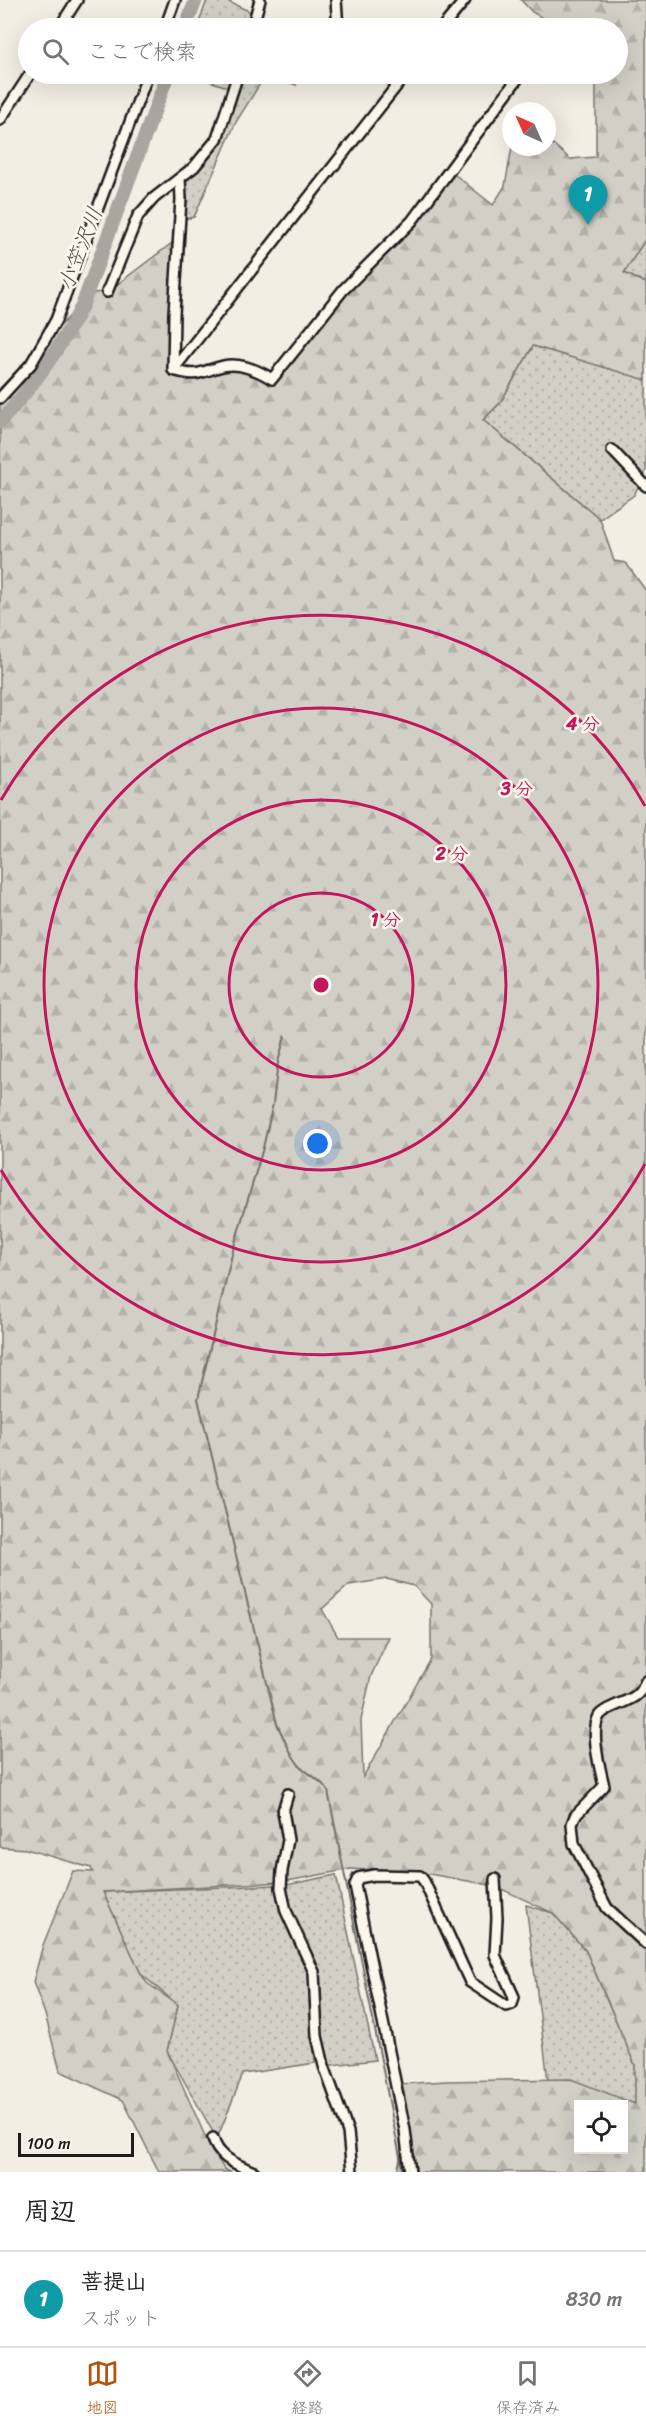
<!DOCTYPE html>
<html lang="ja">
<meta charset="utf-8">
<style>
body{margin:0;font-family:Sriracha,"Klee One",sans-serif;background:#f6f6f6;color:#202124}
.controls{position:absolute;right:18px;bottom:18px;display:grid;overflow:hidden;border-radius:0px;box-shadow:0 6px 24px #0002}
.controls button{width:54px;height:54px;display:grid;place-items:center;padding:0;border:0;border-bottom:2px solid #e0e0e0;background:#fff;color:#202124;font:30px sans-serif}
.compass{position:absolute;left:502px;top:102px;width:54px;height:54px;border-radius:50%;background:#fff;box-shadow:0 6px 24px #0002;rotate:315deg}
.scale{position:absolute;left:18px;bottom:15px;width:116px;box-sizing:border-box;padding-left:6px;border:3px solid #1c1c1c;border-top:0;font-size:16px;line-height:21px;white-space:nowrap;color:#1c1c1c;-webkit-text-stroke:4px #fbf7ec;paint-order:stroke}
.you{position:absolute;left:318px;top:1144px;width:21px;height:21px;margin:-15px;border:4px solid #fff;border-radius:50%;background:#1a73e8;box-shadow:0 0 0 9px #1a73e833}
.badge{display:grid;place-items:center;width:39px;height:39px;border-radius:50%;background:#b45309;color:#fff;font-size:20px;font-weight:700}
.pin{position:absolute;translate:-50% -50px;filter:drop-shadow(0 2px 3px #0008)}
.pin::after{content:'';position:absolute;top:32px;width:21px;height:18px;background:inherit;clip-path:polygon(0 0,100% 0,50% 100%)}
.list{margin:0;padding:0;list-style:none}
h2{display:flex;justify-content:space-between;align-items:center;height:78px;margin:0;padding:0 24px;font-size:26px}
h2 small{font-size:20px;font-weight:400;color:#757577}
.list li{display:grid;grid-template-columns:39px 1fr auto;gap:18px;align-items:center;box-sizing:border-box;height:96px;padding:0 24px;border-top:2px solid #e0e0e0}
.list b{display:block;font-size:22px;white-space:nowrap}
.list p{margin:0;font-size:20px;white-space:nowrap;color:#757577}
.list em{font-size:20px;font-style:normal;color:#757577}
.icon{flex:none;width:33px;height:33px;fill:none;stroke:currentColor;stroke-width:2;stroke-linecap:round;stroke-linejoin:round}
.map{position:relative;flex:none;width:646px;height:2172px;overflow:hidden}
.search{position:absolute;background:#fff;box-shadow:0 6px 24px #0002;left:18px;right:18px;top:18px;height:66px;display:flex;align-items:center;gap:15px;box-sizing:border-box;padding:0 21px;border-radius:33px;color:#757577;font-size:22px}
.sheet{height:174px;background:#fff}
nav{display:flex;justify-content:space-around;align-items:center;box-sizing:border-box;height:84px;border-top:2px solid #e0e0e0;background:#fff;font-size:16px;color:#757577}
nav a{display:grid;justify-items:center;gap:3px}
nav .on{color:#b45309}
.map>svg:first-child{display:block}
</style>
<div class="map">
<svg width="646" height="2172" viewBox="0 0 646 2172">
<defs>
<pattern id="grass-dots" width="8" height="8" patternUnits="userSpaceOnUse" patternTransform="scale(1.5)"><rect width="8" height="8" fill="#d2cfc6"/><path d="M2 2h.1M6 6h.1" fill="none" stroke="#b4b1aa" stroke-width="1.8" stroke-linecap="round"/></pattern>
<pattern id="forest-firs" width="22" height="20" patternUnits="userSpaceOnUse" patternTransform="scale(1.5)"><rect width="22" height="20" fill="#d2cfc6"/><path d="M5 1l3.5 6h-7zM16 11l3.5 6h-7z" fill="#b4b1aa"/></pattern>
</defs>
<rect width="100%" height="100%" fill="#f2eee4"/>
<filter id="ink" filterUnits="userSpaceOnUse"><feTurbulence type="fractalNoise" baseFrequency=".0167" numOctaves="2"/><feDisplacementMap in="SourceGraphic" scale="12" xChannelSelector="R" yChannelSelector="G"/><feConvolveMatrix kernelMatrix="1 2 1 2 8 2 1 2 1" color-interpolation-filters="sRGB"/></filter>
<g filter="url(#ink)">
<path fill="url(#grass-dots)" stroke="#777671" stroke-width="1.5" d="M207,0H229V2L251,12L248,28H197Z
M189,74H285L291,75L296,85L266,74L236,122L194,217L180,220V181L210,157L233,89Z
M646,238V283L624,273Z
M533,346L646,378V471L634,495L600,519L483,420L500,403Z
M336,1875L375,2060L324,2066L310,1961L292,1925L286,1885Z
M275,1885L309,1974L315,2063L243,2074L217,2139L167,2051L178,2005L141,1974L103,1892Z
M526,1905L553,1913L586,1951L635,2065L636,2104L548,2080Z"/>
<path fill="url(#forest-firs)" stroke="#777671" stroke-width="1.5" fill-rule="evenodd" d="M521,0H646V238L624,273L646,283V380L533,346L500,403L483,420L600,519L614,561L626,563L646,591V2172H397L407,2128L401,2084L446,2081L571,2079L635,2104V2065L586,1951L553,1913L495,1886L424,1873L350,1869L282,1882L103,1892L141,1974L147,1983L178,2005L167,2051L210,2147L224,2169L231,2172H159L123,2100L60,2071L45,2014L33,1982L43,1945L73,1871L93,1872L91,1868L26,1849L0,1847V388L92,293L107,292L176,240L173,370L196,375L236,365L272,379L343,290L412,220L449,170L493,205L505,186L512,147H547V139L570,159L596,157V74H618V28H560L532,12ZM387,1579L414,1586L431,1604V1659L363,1777L361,1720L371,1676L389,1637H338L322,1609L349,1585ZM578,2104H624V2150H578Z"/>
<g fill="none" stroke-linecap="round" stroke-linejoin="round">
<path stroke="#716f6b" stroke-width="2" d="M285,1036L278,1062L273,1104L263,1148L233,1250L198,1399L277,1724C284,1738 290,1755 300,1766C309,1775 322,1780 328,1791L403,2172"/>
<path stroke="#a9a6a0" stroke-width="14" d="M185,28L196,0
M0,422C33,386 60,349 82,306L168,74"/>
<g stroke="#1c1c1c" stroke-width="14">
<path id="street" d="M336,0L338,28
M59,28L77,0
M165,28L175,0
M252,28L260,0
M442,28L465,0
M0,120L30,74
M107,292L138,216L154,198L194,167L217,139L238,74
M173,370C199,378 199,372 223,366C239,362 259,371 272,379L343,290L412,221L521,74
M173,370L406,74
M173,370L174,314L181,199L180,178
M0,398L31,364L56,320L148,74
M612,450L646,486
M646,1681C640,1695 634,1698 619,1704C613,1707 603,1710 599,1716C590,1732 600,1769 604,1786L575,1816L572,1824L574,1844L607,1908L646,1944
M288,1794L283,1811L288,1840L282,1871L281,1888L286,1911L314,1972L317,2036L324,2066L348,2132L352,2172
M213,2138C218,2158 236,2164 254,2172
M410,2172L405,2130L355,1885L358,1878L374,1875L420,1876L424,1881L470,1982L506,2006L512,2004L514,1997L495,1955L497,1918L495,1879"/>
</g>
<use href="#street" stroke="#fbf7ec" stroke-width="9"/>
</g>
</g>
<g fill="none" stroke="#c2185b" stroke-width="3">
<circle cx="321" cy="985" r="92"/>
<circle cx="321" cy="985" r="185"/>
<circle cx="321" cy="985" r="277"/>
<path d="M645 1164A370 370 0 0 1 1 1170M1 800A370 370 0 0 1 645 806"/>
</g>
<g text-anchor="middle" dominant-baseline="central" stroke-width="5" stroke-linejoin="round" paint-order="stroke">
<g font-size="22" font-style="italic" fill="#545351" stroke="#fbf7ec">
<text transform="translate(80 249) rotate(-69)">小笠沢川</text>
</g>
</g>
<circle cx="321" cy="985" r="9" fill="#c2185b" stroke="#fbf7ec" stroke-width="3"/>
<g font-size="18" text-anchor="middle" font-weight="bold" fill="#c2185b" stroke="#fbf7ec" stroke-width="5" stroke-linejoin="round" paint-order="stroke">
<text x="583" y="730">4 分</text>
<text x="517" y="795">3 分</text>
<text x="452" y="860">2 分</text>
<text x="386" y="926">1 分</text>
</g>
</svg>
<div class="controls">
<button><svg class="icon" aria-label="locate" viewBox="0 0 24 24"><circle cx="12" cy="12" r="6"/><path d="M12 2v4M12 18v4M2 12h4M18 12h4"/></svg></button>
</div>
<svg class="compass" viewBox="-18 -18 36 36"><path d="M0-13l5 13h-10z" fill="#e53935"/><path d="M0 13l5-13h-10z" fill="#757577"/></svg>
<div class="scale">100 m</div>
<div class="you"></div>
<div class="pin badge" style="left:588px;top:225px;background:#0f9aa8">1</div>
<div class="search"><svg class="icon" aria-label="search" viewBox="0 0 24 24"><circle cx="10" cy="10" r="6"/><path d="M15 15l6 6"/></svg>ここで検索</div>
</div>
<section class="sheet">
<h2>周辺<small></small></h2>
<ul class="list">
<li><span class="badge" style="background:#0f9aa8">1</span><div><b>菩提山</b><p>スポット</p></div><em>830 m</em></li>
</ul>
</section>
<nav>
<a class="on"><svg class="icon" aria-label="map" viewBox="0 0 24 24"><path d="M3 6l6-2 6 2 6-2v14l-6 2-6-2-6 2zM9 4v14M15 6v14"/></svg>地図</a>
<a><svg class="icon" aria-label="directions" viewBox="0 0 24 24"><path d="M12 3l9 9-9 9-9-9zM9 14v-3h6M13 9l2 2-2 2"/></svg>経路</a>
<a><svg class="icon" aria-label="saved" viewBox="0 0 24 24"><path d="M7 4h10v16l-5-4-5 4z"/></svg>保存済み</a>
</nav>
